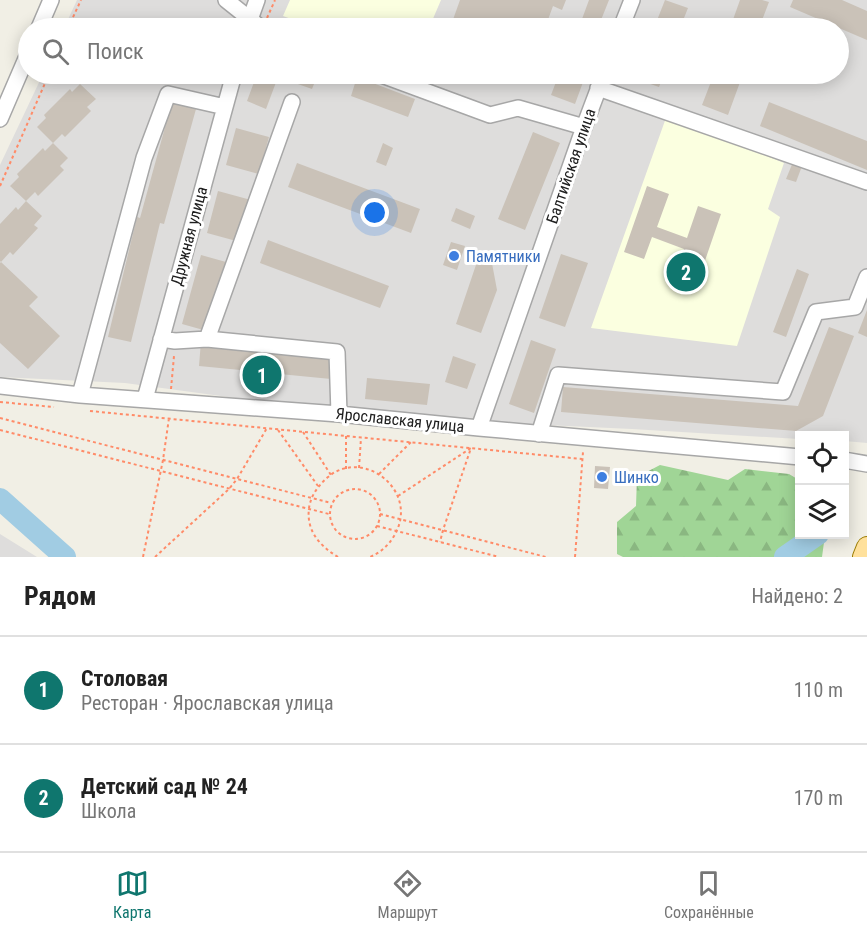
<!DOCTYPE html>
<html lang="ru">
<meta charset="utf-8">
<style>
body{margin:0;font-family:"Roboto Condensed",sans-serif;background:#f2f2f2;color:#222}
.controls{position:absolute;right:18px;bottom:18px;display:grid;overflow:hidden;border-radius:0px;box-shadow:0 3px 15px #0003}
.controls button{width:54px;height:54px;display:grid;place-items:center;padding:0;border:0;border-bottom:2px solid #e0e0e0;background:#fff;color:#222;font:30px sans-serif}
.you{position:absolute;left:375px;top:213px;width:21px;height:21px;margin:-15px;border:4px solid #fff;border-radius:50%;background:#1a73e8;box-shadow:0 0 0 9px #1a73e833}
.badge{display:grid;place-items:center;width:39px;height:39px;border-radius:50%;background:#0f766e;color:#fff;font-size:20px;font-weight:700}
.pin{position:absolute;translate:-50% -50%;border:3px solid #fff;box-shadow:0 2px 6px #0006}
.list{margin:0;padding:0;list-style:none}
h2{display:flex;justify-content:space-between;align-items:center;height:78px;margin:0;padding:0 24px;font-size:26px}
h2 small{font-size:20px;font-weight:400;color:#767676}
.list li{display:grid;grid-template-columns:39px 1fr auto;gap:18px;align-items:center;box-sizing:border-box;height:108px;padding:0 24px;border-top:2px solid #e0e0e0}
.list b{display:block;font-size:22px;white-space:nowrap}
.list p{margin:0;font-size:20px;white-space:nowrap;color:#767676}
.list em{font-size:20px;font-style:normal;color:#767676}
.icon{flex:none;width:33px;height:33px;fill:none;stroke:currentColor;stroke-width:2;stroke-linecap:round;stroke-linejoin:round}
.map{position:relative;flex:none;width:867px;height:557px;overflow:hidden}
.search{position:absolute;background:#fff;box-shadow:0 3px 15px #0003;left:18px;right:18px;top:18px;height:66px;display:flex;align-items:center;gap:15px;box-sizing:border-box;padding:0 21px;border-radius:33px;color:#767676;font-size:22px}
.sheet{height:294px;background:#fff}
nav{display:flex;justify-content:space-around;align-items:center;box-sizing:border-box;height:84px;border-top:2px solid #e0e0e0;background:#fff;font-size:16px;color:#767676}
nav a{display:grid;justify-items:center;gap:3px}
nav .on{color:#0f766e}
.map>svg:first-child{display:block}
</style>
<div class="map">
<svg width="867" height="557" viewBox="0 0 867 557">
<defs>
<pattern id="forest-firs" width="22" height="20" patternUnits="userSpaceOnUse" patternTransform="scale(1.5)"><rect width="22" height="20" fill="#a0d596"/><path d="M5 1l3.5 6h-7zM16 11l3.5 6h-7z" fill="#8ab781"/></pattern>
</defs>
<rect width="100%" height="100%" fill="#f1efe5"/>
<path fill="#dedddc" d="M77,0H867V443L845,441L844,436H800L799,439L632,429L376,417L125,383L0,377V165L43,74H838V28H64Z
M0,534L37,557H0Z"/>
<path fill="#fbffe0" d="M290,0H441L429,28H316L283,16Z
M667,115L784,163L768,209L780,217L737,346L591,328Z"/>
<path fill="url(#forest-firs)" d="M660,465L728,480L745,469L789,474L799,480L800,534L825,535L822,557H623L617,554V522L636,506L637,477Z"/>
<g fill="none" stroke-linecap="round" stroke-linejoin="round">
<path stroke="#a1cce3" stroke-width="22" d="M0,499L65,557
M785,557L818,534"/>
</g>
<path fill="#cac2b8" d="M460,0H566L562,10L553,6L545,28H450Z
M589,0H609L599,25L582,19Z
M665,0L688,8L680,28H654Z
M740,0H762L769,2L759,28H730Z
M793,0H842L867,11V40L790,7Z
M69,74H96L92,78L88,75L80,84Z
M180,74H205L203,84L179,79Z
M257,74H318L312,89L278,77L266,109L247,101Z
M497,74H527L523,83Z
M559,74H586L575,104L551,95Z
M638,74H664L659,87L636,79Z
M714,74H743L728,115L702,105Z
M357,77L415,99L408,117L351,96Z
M80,84L96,99L87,107L91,111L65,137L62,134L53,143L37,127L46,118L44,115L70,89L72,92Z
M172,102L196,109L164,224L160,223L131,342L108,337L137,217L140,218Z
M769,102L867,141V170L760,126Z
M236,128L269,137L259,174L226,165Z
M533,132L560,143L525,230L498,219Z
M53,143L68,158L60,166L64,170L38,196L35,192L26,201L10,186L19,177L17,174L43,148L45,151Z
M383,143L393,148L386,166L376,162Z
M793,162L802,166L796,182L786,179Z
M297,163L420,209L411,233L288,187Z
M647,186L669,194L657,227L687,238L698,206L721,214L699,278L676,270L684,249L652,237L644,259L624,252Z
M218,191L251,200L240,242L207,233Z
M26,201L42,216L34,225L38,228L13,255L10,252L1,262L38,297L29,306L60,336L28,369L0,343V263L1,262L0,261V224L16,207L18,210Z
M456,208L475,216L470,229L451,221Z
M268,240L389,286L380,308L260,263Z
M451,242L465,246L457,270L443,265Z
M480,253L491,258L497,290L481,333L456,324Z
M561,254L588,263L565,327L539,318Z
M201,255L226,262L207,331L182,324Z
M797,269L809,274L786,337L773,332Z
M867,310V337L858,333Z
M829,327L854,336L823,416L796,431L561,412L563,387L798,406Z
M531,340L556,349L534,413L509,404Z
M201,341L333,355L331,379L199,366Z
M453,356L476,364L467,389L445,382Z
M367,378L430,384L427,405L365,399Z
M595,466L610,467L608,489L594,488Z"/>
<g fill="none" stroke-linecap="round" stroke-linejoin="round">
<g stroke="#a7a7a7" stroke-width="18">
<path id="minor" d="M226,0L261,28
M39,28L51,0
M247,28L257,0
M621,28L632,0
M379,74L490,115L518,108L584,127
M598,88L867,182
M0,119L28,54
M161,339L175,341L207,339L337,352L339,414
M207,339L292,102
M0,386L80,395L339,414L479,428L800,457
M80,395L144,158L168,94L225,107
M145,399L234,74
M479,428L584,127L604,74
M539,434L558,375L783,392L816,312L855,307L867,277
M844,460L867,464"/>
</g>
<g stroke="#9b7c00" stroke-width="22">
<path id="major" d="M863,557L867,547"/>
</g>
<path stroke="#ff8b68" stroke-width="2" stroke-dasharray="3 3" stroke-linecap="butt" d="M267,18L275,0
M68,28L81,0
M0,186L49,74
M171,389L174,356
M0,402L54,407
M90,411L582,459
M0,418L331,503
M0,430L329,514
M278,430L318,486
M303,432L331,475
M359,468L361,438
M346,469V436
M379,474L411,442
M330 514a25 25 0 1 1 50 0a25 25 0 1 1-50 0Z
M398,496L471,448L443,530L440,542
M380,514L546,557
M377,526L499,557
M143,557L163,460L169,418
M155,557L229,489L237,479L267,428
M338,557C320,546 306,531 309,508C311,495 318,486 328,477C363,447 421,491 394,536C388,546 381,552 370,557
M575,557L583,452"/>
<use href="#minor" stroke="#fff" stroke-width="15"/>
<use href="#major" stroke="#ffe19c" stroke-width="20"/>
</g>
<g fill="#3f7fe0" stroke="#fff" stroke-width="2">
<circle cx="454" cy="256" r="6"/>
<circle cx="602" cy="477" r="6"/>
</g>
<g text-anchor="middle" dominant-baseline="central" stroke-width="6" stroke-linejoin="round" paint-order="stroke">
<g font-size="16" fill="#202020" stroke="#fff">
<text transform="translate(571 166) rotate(-71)">Балтийская улица</text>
<text transform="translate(189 236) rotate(-75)">Дружная улица</text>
<text transform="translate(400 420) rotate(6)">Ярославская улица</text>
</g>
<g font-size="16" fill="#366cbe" stroke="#fff" text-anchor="start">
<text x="466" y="256">Памятники</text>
<text x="614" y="477">Шинко</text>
</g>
</g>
</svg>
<div class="controls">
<button><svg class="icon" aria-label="locate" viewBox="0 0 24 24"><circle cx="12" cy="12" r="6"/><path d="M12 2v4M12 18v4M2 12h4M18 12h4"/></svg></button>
<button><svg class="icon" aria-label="layers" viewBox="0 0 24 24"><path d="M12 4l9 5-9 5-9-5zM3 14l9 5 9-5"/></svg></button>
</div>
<div class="you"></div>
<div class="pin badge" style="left:262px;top:375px">1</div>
<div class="pin badge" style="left:686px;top:272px">2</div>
<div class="search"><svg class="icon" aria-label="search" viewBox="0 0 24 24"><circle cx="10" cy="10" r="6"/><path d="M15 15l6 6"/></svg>Поиск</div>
</div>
<section class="sheet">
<h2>Рядом<small>Найдено: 2</small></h2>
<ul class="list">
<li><span class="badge">1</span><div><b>Столовая</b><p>Ресторан · Ярославская улица</p></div><em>110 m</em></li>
<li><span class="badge">2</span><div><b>Детский сад № 24</b><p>Школа</p></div><em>170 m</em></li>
</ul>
</section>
<nav>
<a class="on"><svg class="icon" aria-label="map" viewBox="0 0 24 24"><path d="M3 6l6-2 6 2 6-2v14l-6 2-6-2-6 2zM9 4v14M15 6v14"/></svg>Карта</a>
<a><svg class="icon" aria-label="directions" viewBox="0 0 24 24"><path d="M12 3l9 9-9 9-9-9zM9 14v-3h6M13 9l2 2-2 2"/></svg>Маршрут</a>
<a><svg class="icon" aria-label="saved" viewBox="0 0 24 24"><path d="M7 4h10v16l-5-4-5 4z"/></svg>Сохранённые</a>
</nav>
